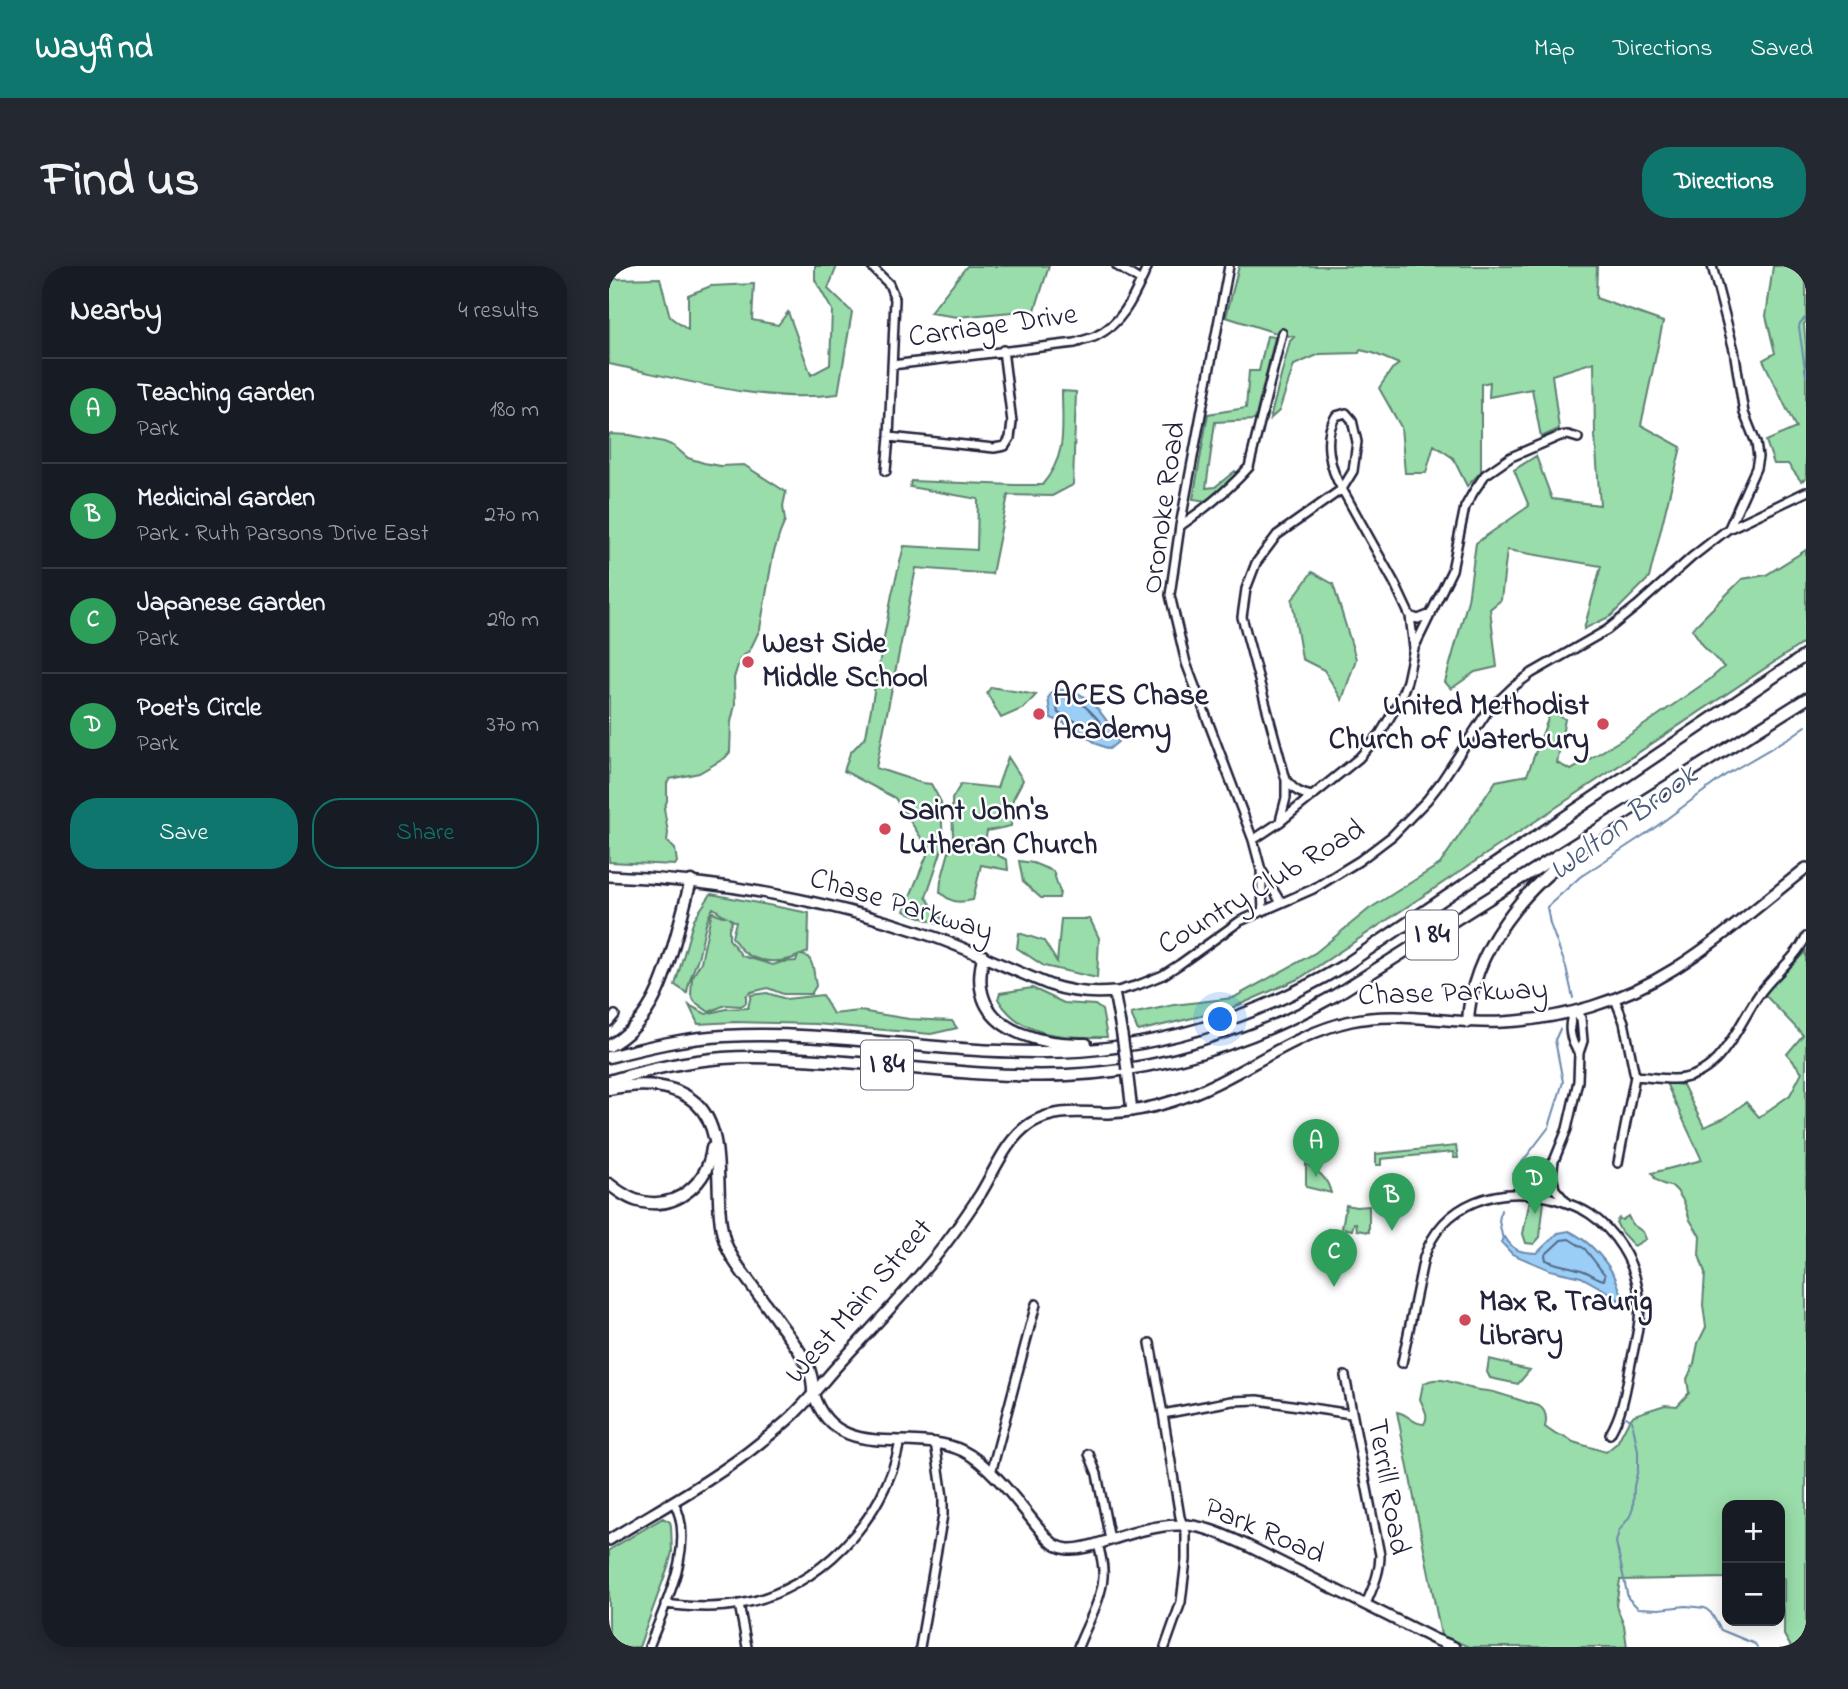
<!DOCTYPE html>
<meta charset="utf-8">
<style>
body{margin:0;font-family:"Indie Flower",sans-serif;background:#242831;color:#f1f3f6}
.controls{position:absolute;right:21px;bottom:21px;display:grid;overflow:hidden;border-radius:14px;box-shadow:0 4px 18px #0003}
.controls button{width:63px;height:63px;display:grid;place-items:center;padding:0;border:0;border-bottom:2px solid #363941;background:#171b24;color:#f1f3f6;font:35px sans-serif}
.you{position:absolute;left:612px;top:754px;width:24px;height:24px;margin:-18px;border:5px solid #fff;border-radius:50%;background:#1a73e8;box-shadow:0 0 0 10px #1a73e833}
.badge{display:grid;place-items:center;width:46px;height:46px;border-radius:50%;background:#0f766e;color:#fff;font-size:23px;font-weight:700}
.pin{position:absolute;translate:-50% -58px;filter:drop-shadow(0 2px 4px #0008)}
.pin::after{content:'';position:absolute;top:37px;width:24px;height:21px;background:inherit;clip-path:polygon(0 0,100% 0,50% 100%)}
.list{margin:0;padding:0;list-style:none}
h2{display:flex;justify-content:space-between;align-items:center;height:91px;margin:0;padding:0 28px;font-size:30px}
h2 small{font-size:23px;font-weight:400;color:#9ea1a6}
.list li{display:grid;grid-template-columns:46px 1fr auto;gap:21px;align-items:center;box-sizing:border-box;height:105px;padding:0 28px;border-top:2px solid #363941}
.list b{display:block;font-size:26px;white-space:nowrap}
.list p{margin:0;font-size:23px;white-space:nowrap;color:#9ea1a6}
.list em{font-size:23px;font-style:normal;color:#9ea1a6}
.actions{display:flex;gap:14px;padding:21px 28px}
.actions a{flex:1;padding:16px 0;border:2px solid #0f766e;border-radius:28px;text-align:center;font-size:24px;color:#0f766e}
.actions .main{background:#0f766e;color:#fff}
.map{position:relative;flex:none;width:1197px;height:1381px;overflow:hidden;border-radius:28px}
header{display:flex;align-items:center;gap:42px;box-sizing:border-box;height:98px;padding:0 35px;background:#0f766e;color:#fff}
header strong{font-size:33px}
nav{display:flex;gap:38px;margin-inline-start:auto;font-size:24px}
.intro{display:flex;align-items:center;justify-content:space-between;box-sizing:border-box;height:168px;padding:0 42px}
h1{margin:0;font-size:49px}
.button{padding:18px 32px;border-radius:28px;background:#0f766e;color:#fff;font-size:24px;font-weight:700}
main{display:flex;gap:42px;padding:0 42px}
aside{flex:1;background:#171b24;border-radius:28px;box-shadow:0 4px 18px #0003}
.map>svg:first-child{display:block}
</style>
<header>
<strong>Wayfind</strong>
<nav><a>Map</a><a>Directions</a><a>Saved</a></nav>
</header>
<div class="intro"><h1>Find us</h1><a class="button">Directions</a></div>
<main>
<aside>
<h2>Nearby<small>4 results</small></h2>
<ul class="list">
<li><span class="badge" style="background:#2e9e5b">A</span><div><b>Teaching Garden</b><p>Park</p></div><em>180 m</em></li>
<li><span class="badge" style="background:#2e9e5b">B</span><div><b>Medicinal Garden</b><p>Park · Ruth Parsons Drive East</p></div><em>270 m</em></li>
<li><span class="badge" style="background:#2e9e5b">C</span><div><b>Japanese Garden</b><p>Park</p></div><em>290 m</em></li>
<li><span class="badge" style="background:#2e9e5b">D</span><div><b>Poet's Circle</b><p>Park</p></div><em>370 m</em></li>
</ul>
<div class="actions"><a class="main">Save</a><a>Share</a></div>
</aside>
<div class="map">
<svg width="1197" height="1381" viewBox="0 0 1197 1381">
<rect width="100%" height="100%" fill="#fff"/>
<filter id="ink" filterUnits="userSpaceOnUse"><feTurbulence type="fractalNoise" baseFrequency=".0143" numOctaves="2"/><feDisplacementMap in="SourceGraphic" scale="14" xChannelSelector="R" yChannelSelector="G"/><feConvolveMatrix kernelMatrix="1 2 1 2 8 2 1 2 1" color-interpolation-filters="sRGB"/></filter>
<g filter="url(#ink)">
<path fill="#9da" stroke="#5e8072" stroke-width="2" fill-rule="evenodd" d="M206,0H228L219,23L243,46L229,128C154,138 73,113 0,98V16L6,13L51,12L61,51L79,64V29L102,20L145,18L143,54L169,59L179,46L202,109L221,99L223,44L206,14Z
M358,0H440L426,44L349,51L321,47Z
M630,0H988L987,32L1054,56L1032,159L1072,181L1040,312L1002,350L975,363L992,300L898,284L892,334L881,343L888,401L866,406L842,423L836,416L859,334L867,277L920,240L905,204L927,190L943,233L991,239L986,170L985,96L943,109L950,163L932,171L923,123L880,131L881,116L872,118V206L858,220L844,192L825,179L817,207H796L792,161L770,122L783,103L790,98L764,87L751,84L750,87L711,88L685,99L670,145L661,153L681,75L685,71L664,66L617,51Z
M1164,0H1197V56L1195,58L1197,80V213L1192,215L1179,198H1165L1157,175L1187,162L1154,94L1166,87L1157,50Z
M658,70L666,71L646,154L606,156L597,222L606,221L626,205L629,208L598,235L584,233L599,148L637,142L640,105H650Z
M453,125L467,126L464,219L443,230L399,229L383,308L307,302L267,502L313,517L322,518L332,536L334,580L317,631L331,651L346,664L295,645L320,584L286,532L235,505L241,487L257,470L283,328L295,280L368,284L369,233L301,221L302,215L406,219H433C459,188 453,162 453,125Z
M0,168L21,169L55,176L65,180L79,192L95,197L111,200L135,199L177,226L174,240L176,255L171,267L164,289L151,363L141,384L131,393L125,412L126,439L122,456L121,486L116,492L90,507L61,513L58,517V535L55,542L59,567L58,575L66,583L68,596L66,599L0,596Z
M1197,284V375L691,712L621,743L529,765L522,748L565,739L624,732L706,687L760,643L831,598L887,515L918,509L942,445L956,453L948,497L962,504L1022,468L1100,414L1115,401L1096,382L1083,363L1133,313L1157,309Z
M703,306L724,318L747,393L733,434L715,404L693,393L683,334Z
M382,421L427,429L415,442L392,452L378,427Z
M399,491L414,514L404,533L402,560L378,565L375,582L398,594L399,604L372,599L364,634C349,637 342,637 331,626L332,615L344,571L343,533L352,518L388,522Z
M410,595L424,597L444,605L451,626L450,632H432L414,616Z
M102,628L200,647L199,686L192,689L200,691L204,701L207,720L202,728H174L159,722L142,726L137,730V737L132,740L116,739L100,746L86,736L82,729L83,712L92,696L102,649L104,646L113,650H116L104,642C94,658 94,677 88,695C83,708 80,713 78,727L66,719L85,653ZM120,652L127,656L123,671C126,675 129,681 134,685C146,697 174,698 189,690L187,695L173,696L164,699L133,690L120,673V662L123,656Z
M452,653H481L490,672L488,712L435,700L408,682L410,667L435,675L448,696Z
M1197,685V1381H1182L1175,1369V1312H1171V1239H1118V1312L1011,1314L1007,1339L1015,1359L1018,1381H860L832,1369L788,1146C800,1148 803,1158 815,1158C821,1150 814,1141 811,1133L814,1118C829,1108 846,1118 861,1122C869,1125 879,1124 888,1127C902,1131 916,1136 930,1140C938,1145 938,1153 936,1161L946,1168L957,1171L964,1176L997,1186L1008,1177L1019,1156L1025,1149L1056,1139L1068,1140L1080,1127L1078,1113L1085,1098L1089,1077L1097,1061L1094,1039L1096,1007L1090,989L1091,970L1081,954L1075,936L1068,925L1064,921L1054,918L1046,913L1043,907L1093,894L1057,817L1074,819L1095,861L1116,852L1137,836L1150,851L1181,829L1193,806L1178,788L1194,769L1155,728Z
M423,722L455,737L486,739L493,744L498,771C457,771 413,773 389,733L391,727Z
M158,727L177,733L213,729L224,748L251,745L300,753L343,755L348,762L322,768L207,758L126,756L89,758L80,739L97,748L117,743L139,742L142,729Z
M847,880L849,892H845L844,886L772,893V899H767V888Z
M697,898C710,906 718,911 722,927L697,921Z
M921,933L935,935L931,971L925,978L917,977L914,968Z
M737,939L747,941L760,940V966L748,964L747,957H745L743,964L733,962Z
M1019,950L1023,958L1034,966L1037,973L1025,980L1012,966L1007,956L1010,952L1013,954Z
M719,963L731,967L728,982L732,983L728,997L711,994L714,966Z
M880,1093L902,1098V1100L921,1104L909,1118L881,1112L878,1106Z
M54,1252L61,1256L62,1260L63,1286L60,1298L30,1381H0V1284Z"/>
<path fill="#9acef7" stroke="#6a89ac" stroke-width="2" d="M445,424C451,424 458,423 463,425C482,429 502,458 509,476L500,483L488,478L465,461L442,452L439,432Z
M960,965C979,974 994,991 1005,1009C1009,1016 1009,1022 1014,1030L1009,1034L999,1026L972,1011L941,1004L903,988L892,976L896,971C905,986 911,986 928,987L949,967Z"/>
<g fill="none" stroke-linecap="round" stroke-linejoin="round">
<path stroke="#526786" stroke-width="2" d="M450,431C454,431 458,431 462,432C475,436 498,460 498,472H492L468,456L449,447L447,435Z
M960,973L976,983L996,1009L995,1014C988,1013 983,1008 975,1005C962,1000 949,1000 937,994L936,989L952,974Z"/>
<path stroke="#6a89ac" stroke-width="2" d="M1197,51L1191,57L1190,61L1197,110
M964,732L957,701L941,658L938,641L971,611L1044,563L1118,508L1183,470L1197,460
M904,908L940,861L954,816L946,774L951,763
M892,944L890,955L894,974
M1017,1151L1023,1155L1029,1185V1203L1025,1220L1024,1242L1021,1250L1010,1265L1007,1276L1019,1332L1029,1342L1050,1343L1077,1340L1096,1342L1102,1347L1112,1364L1146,1378L1148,1381"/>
<g stroke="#22223b" stroke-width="12">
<path id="minor" d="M262,0L280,18L286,33L280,171L277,205
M508,0L532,15
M620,0L571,260L561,329L577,397L644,574L652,604L654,644
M1103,0L1125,84L1135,147L1147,177L1149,191L1147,202L1120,262
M283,99L466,77C473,74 481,73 487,70C516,56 526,27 539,0
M280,171L385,182L396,180L401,172L403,156L394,84
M571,260C597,242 620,224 640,201L673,67
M805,382L843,304L856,241L865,225L876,209L902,191L951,170L959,169L969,172
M704,530C691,528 685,524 677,514L633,351L637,323L647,297L668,269L733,223L744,205L748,176L743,154L737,147L727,150C713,171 721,203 733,223L786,318L801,350L809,353L822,348
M671,555L677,532V514
M644,574L671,556L750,492L771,468L790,436L798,415L805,382L801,350
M653,605L672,637
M505,726L529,719L554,709L571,698L631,655L704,623L750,595L783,570L818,534L832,516L878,446L904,421L923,407L998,364L1028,340L1083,291L1119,263L1197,226
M1006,733L1015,756L1026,810L1009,897
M0,756L6,749
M1026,810C1039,811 1052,813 1064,813C1111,813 1127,762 1149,730C1163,709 1186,694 1197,671
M909,926L923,917L945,895
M957,936L946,923L943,909L945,895L958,863L969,815L970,787L974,775L972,752L965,746C958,759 961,775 970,787
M541,1077L554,1148L571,1251L577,1267V1294L572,1336L556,1381
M793,1097L815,991C834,936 889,919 942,932C956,936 969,940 981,948C1006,965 1024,994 1029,1023C1034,1048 1027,1072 1022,1097C1017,1122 1014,1146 1001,1168
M736,1110L771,1289C771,1307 764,1321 757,1338
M554,1148L623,1135L649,1134L742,1148
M480,1188L488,1208L501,1274
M382,1207L427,1038
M56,1338C80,1341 106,1343 131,1338C209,1324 277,1253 291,1175
M130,1338L138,1381
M40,1381C55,1340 89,1277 64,1235
M311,1381L334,1249V1231L326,1176
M469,1381C477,1360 493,1333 494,1311C495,1300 492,1289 489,1278"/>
</g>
<g stroke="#22223b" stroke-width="14">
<path id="major" d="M0,610C112,614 222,635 328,672C366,686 403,704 441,719C462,726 483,728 505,726L513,769
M518,804L523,845
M204,1127C227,1200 303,1160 354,1185C385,1200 416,1247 440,1274C445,1279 451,1282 459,1283C473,1284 488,1278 501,1274C523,1267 547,1259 570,1259C593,1258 617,1270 637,1279L825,1373L845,1381
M0,1274C50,1243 107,1213 152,1176C165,1166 179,1155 190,1143C204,1129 216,1113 229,1099C258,1067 288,1036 316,1003C337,979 355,953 372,927C386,904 398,872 422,857C447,842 473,847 500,847C522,846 543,842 564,835C626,816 678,769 742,755C791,744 843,759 894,756C954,753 1014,735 1065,703C1111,674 1154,636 1197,602"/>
</g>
<g stroke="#22223b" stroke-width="15">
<path id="highway" d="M374,690C372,701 370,712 372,722C379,769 439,779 477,778
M859,756C862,684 917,620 973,581
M0,780C40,758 53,720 65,678C71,657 76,636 82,615
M0,791C38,781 76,772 115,770C221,764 327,787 433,786C540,786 644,754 736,699L1197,389
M0,815C37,804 75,795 114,792C151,789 188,793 225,795C302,801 381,812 458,809C552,805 643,776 725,730L1197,433
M0,823C29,817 63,816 87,837C121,868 102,935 116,976C122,993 134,1007 144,1021C156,1037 167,1053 179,1069C187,1080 197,1093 201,1106C203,1112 204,1120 204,1127
M0,918C10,926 21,934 34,936C69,943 99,916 103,882"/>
</g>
<use href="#minor" stroke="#fff" stroke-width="7"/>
<use href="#major" stroke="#fff" stroke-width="9"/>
<use href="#highway" stroke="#fff" stroke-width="10"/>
<g stroke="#22223b" stroke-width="14" stroke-linecap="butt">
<path id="major-bridge" d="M513,769L518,804"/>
</g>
<use href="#major-bridge" stroke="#fff" stroke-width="9"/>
</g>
</g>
<g fill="#d1495b" stroke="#fff" stroke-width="2.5">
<circle cx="139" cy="396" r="7"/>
<circle cx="430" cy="448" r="7"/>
<circle cx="994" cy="458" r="7"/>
<circle cx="276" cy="563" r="7"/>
<circle cx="856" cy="1054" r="7"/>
</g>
<g text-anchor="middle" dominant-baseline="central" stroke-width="5" stroke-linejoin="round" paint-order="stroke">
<g fill="#fff" stroke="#646476" stroke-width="2">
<rect x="797" y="644.5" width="52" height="49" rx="5"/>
<rect x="252" y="774.5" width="52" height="49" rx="5"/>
</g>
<g font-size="28" font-weight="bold" fill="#22223b">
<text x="823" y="669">I 84</text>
<text x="278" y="799">I 84</text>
</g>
<g font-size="30" fill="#22223b" stroke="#fff">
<text transform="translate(384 61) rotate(-8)">Carriage Drive</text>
<text transform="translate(556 242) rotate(-82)">Oronoke Road</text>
<text transform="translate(653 622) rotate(-31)">Country Club Road</text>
<text transform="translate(292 640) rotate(17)">Chase Parkway</text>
<text transform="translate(844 728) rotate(-2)">Chase Parkway</text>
<text transform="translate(251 1036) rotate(-49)">West Main Street</text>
<text transform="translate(778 1221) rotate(80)">Terrill Road</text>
<text transform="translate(655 1266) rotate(23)">Park Road</text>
</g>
<g font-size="30" font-weight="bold" fill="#22223b" stroke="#fff" text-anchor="start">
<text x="153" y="379">West Side<tspan x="153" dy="34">Middle School</tspan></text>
<text x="444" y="431">ACES Chase<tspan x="444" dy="34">Academy</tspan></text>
<text x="980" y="441" text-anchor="end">United Methodist<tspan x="980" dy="34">Church of Waterbury</tspan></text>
<text x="290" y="546">Saint John's<tspan x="290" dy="34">Lutheran Church</tspan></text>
<text x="870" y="1037">Max R. Traurig<tspan x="870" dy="34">Library</tspan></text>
</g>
<g font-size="32" font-style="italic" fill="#4c5e7d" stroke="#fff">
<text transform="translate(1015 558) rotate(-36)">Welton Brook</text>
</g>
</g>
</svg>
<div class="controls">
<button>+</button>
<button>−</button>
</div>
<div class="you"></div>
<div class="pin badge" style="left:707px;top:911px;background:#2e9e5b">A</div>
<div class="pin badge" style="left:783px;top:965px;background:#2e9e5b">B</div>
<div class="pin badge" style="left:725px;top:1021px;background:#2e9e5b">C</div>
<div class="pin badge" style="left:926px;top:948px;background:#2e9e5b">D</div>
</div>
</main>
